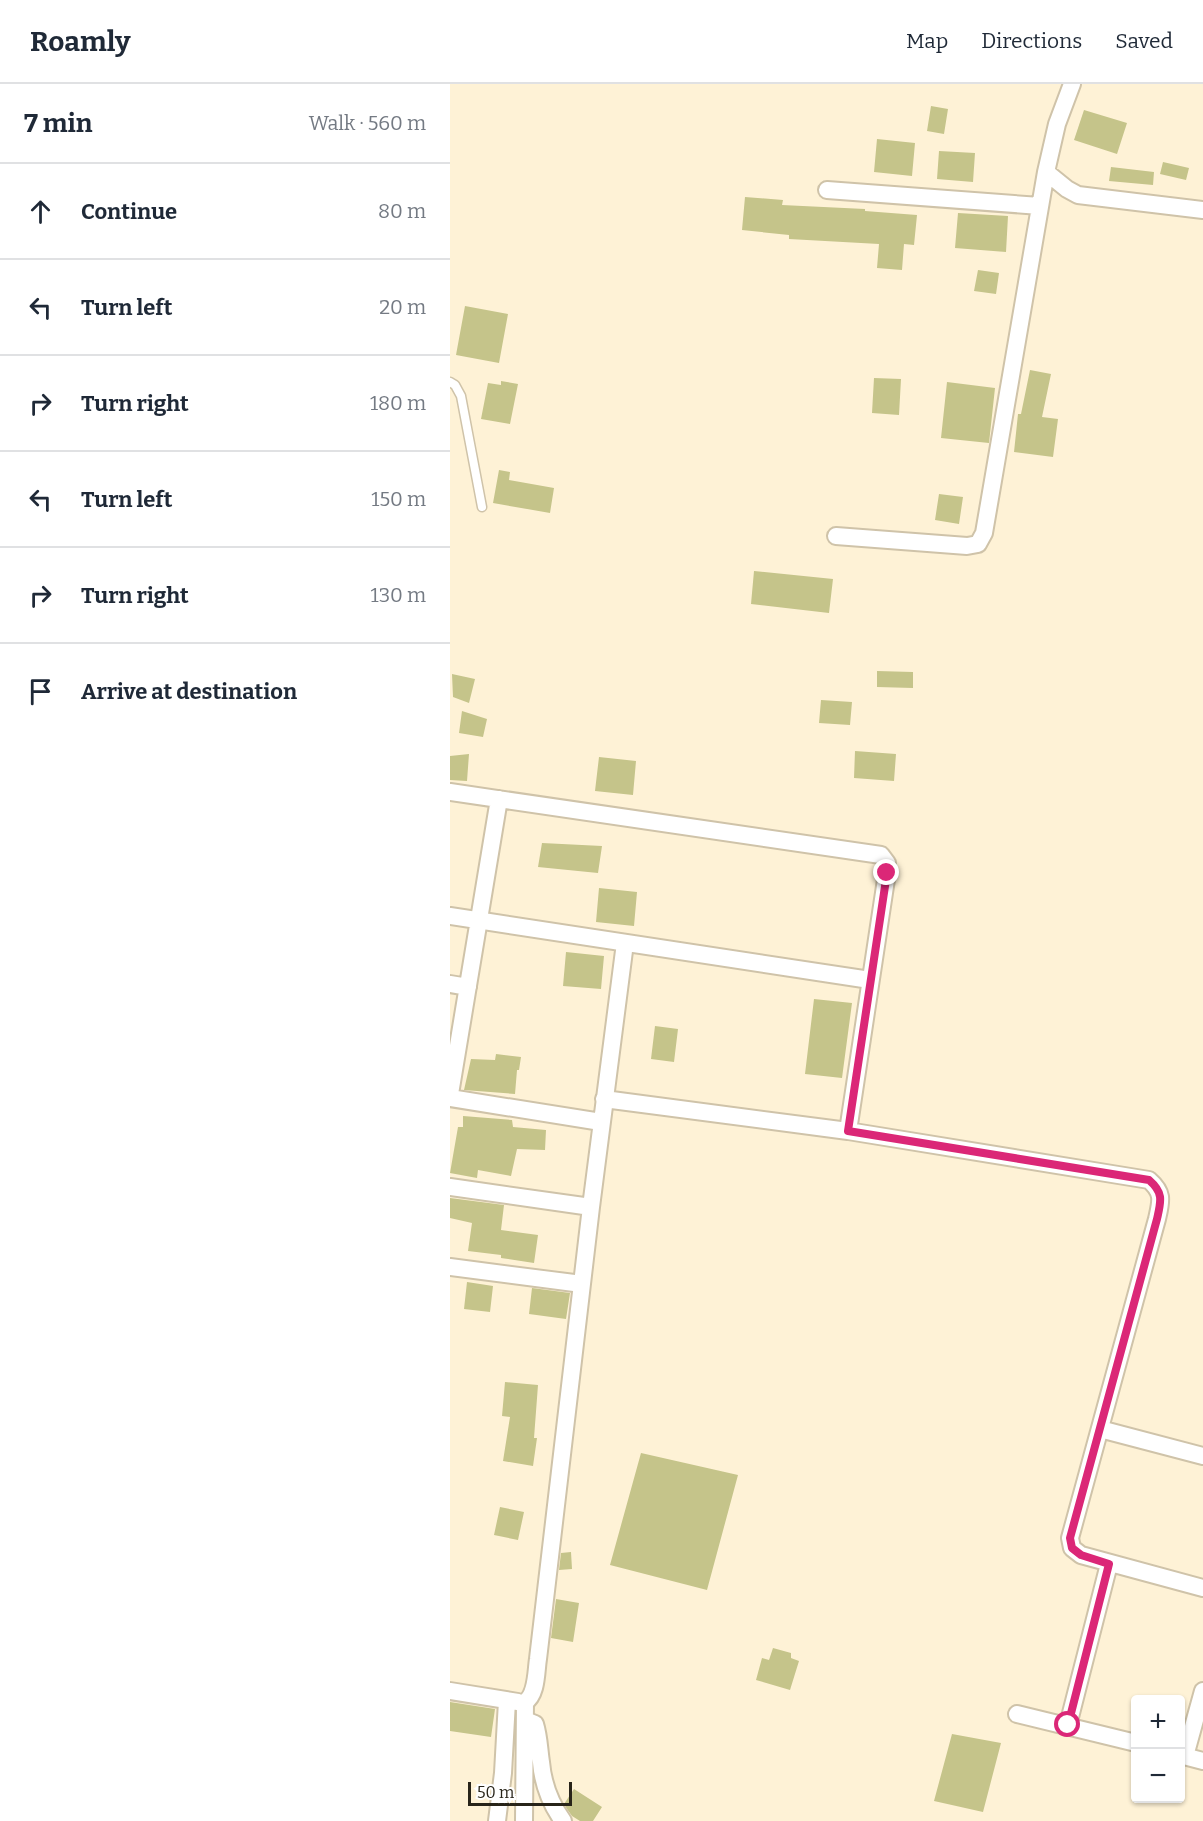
<!DOCTYPE html>
<meta charset="utf-8">
<style>
body{margin:0;font-family:Bitter,serif;background:#f6f6f7;color:#1f2937}
.controls{position:absolute;right:18px;bottom:18px;display:grid;overflow:hidden;border-radius:6px;box-shadow:0 2px 4px #0004}
.controls button{width:54px;height:54px;display:grid;place-items:center;padding:0;border:0;border-bottom:2px solid #e0e1e3;background:#fff;color:#1f2937;font:30px sans-serif}
.scale{position:absolute;left:18px;bottom:15px;width:104px;box-sizing:border-box;padding-left:6px;border:3px solid #282419;border-top:0;font-size:16px;line-height:21px;white-space:nowrap;color:#282419;-webkit-text-stroke:4px #fff;paint-order:stroke}
.stop{position:absolute;width:18px;height:18px;margin:-14px;border:4px solid #db2777;border-radius:50%;background:#fff}
.stop.end{background:#db2777;border-color:#fff;box-shadow:0 2px 6px #0008}
.list{margin:0;padding:0;list-style:none}
h2{display:flex;justify-content:space-between;align-items:center;height:78px;margin:0;padding:0 24px;font-size:26px}
h2 small{font-size:20px;font-weight:400;color:#747a83}
.list li{display:grid;grid-template-columns:39px 1fr auto;gap:18px;align-items:center;box-sizing:border-box;height:96px;padding:0 24px;border-top:2px solid #e0e1e3}
.list b{display:block;font-size:22px;white-space:nowrap}
.list em{font-size:20px;font-style:normal;color:#747a83}
.icon{flex:none;width:33px;height:33px;fill:none;stroke:currentColor;stroke-width:2;stroke-linecap:round;stroke-linejoin:round}
.map{position:relative;flex:none;width:753px;height:1737px;overflow:hidden}
header{display:flex;align-items:center;gap:36px;box-sizing:border-box;height:84px;padding:0 30px;background:#fff;border-bottom:2px solid #e0e1e3}
header strong{font-size:28px}
nav{display:flex;gap:33px;margin-inline-start:auto;font-size:21px}
main{display:flex}
aside{flex:1;background:#fff}
.map>svg:first-child{display:block}
</style>
<header>
<strong>Roamly</strong>
<nav><a>Map</a><a>Directions</a><a>Saved</a></nav>
</header>
<main>
<aside>
<h2>7 min<small>Walk · 560 m</small></h2>
<ul class="list">
<li><svg class="icon" aria-label="ahead" viewBox="0 0 24 24"><path d="M12 20V5M6 11l6-6 6 6"/></svg><div><b>Continue</b></div><em>80 m</em></li>
<li><svg class="icon" aria-label="left" viewBox="0 0 24 24"><path d="M17 20v-9H6M10 6l-5 5 5 5"/></svg><div><b>Turn left</b></div><em>20 m</em></li>
<li><svg class="icon" aria-label="right" viewBox="0 0 24 24"><path d="M7 20v-9h11M14 6l5 5-5 5"/></svg><div><b>Turn right</b></div><em>180 m</em></li>
<li><svg class="icon" aria-label="left" viewBox="0 0 24 24"><path d="M17 20v-9H6M10 6l-5 5 5 5"/></svg><div><b>Turn left</b></div><em>150 m</em></li>
<li><svg class="icon" aria-label="right" viewBox="0 0 24 24"><path d="M7 20v-9h11M14 6l5 5-5 5"/></svg><div><b>Turn right</b></div><em>130 m</em></li>
<li><svg class="icon" aria-label="arrive" viewBox="0 0 24 24"><path d="M6 21V4h12l-3 4 3 4H6"/></svg><div><b>Arrive at destination</b></div></li>
</ul>
</aside>
<div class="map">
<svg width="753" height="1737" viewBox="0 0 753 1737">
<rect width="100%" height="100%" fill="#fef2d6"/>
<path fill="#c5c48a" d="M481,22L498,25L494,50L477,47Z
M634,26L677,39L667,70L624,56Z
M427,55L465,59L462,92L424,88Z
M489,67L525,69L523,98L487,95Z
M713,78L739,84L736,96L710,90Z
M661,83L704,88L703,101L659,97Z
M295,113L333,116L332,121L415,125V127L467,131L464,161L454,160L452,186L427,184L429,160L339,155V151L292,146Z
M508,129L558,132L556,168L505,164Z
M528,186L549,189L546,210L524,207Z
M15,222L58,230L49,279L6,271Z
M580,286L601,290L592,333L608,335L603,373L564,368L568,330H571Z
M424,294L451,295L449,331L422,329Z
M51,297L68,300L60,340L31,335L38,299L51,301Z
M497,298L545,304L539,359L491,354Z
M49,386L60,388L59,396L104,404L100,429L43,419Z
M489,410L513,413L509,440L485,436Z
M304,487L383,495L379,529L301,520Z
M427,587L463,588V604L427,603Z
M2,590L25,595L19,619L3,613Z
M371,616L402,618L400,641L369,639Z
M12,627L37,635L33,653L9,649Z
M405,667L446,670L444,697L404,694Z
M19,670L17,697L0,696V672Z
M149,673L186,677L183,711L145,707Z
M92,759L152,762L148,789L88,783Z
M149,804L187,808L184,842L146,838Z
M116,868L154,872L151,905L113,902Z
M364,915L402,919L392,994L355,990Z
M205,942L228,945L224,978L201,975Z
M46,970L71,973L69,986H67L65,1010L14,1006L21,975L45,976Z
M13,1032L62,1036L63,1043L96,1046L95,1066L67,1065L61,1092L28,1086L27,1094L0,1089L8,1043H13Z
M0,1114L54,1121L51,1146L88,1151L84,1179L51,1174V1171L18,1167L22,1139L0,1134Z
M17,1198L43,1202L40,1228L14,1225Z
M82,1204L120,1209L116,1235L79,1230Z
M55,1298L88,1301L84,1354H87L83,1382L53,1377L60,1333L52,1332Z
M191,1369L288,1391L257,1506L160,1481Z
M50,1423L74,1428L68,1456L44,1451Z
M121,1468L122,1485L109,1486L111,1469Z
M106,1515L129,1519L123,1558L101,1554Z
M323,1564L341,1569V1574L349,1577L340,1606L306,1596L312,1574L319,1576Z
M0,1618L45,1625L41,1653L0,1647Z
M502,1650L551,1659L533,1728L484,1717Z
M124,1705L152,1723L143,1737H130L122,1732L117,1725L114,1720Z"/>
<g fill="none" stroke-linecap="round" stroke-linejoin="round">
<g stroke="#cfc3a9" stroke-width="11">
<path id="service" d="M0,298L5,301L11,312L32,423"/>
</g>
<g stroke="#cfc3a9" stroke-width="20">
<path id="minor" d="M596,88L617,105L628,111L753,126
M377,106L590,122
M386,452L517,462L528,460L534,449L596,88L607,40L622,0
M0,708L431,771L437,779V789L398,1047
M0,832L420,896
M0,900L18,903
M0,1010L49,715
M0,1014L151,1038
M154,1015L398,1047L699,1096C714,1109 711,1117 707,1135L620,1454L622,1464L631,1471L753,1504
M0,1103L141,1123
M0,1183L132,1200
M650,1345L753,1372
M0,1607L68,1618
M567,1630L686,1659
M75,1636L85,1640C89,1653 89,1665 91,1678C93,1701 100,1719 113,1737
M618,1641L659,1480
M730,1671L753,1677
M735,1672L753,1607
M47,1737L53,1689L57,1617
M74,1737L75,1618C87,1611 86,1587 88,1575L141,1123L175,859"/>
</g>
<use href="#service" stroke="#fff" stroke-width="8"/>
<use href="#minor" stroke="#fff" stroke-width="16"/>
</g>
<g fill="none" stroke-linecap="round" stroke-linejoin="round">
<path stroke="#db2777" stroke-width="8" d="M437,789L398,1047L699,1096C714,1109 711,1117 707,1135L620,1454L622,1464L631,1471L659,1480L618,1641"/>
</g>
</svg>
<div class="controls">
<button>+</button>
<button>−</button>
</div>
<div class="scale">50 m</div>
<div class="stop" style="left:618px;top:1641px"></div>
<div class="stop end" style="left:437px;top:789px"></div>
</div>
</main>
